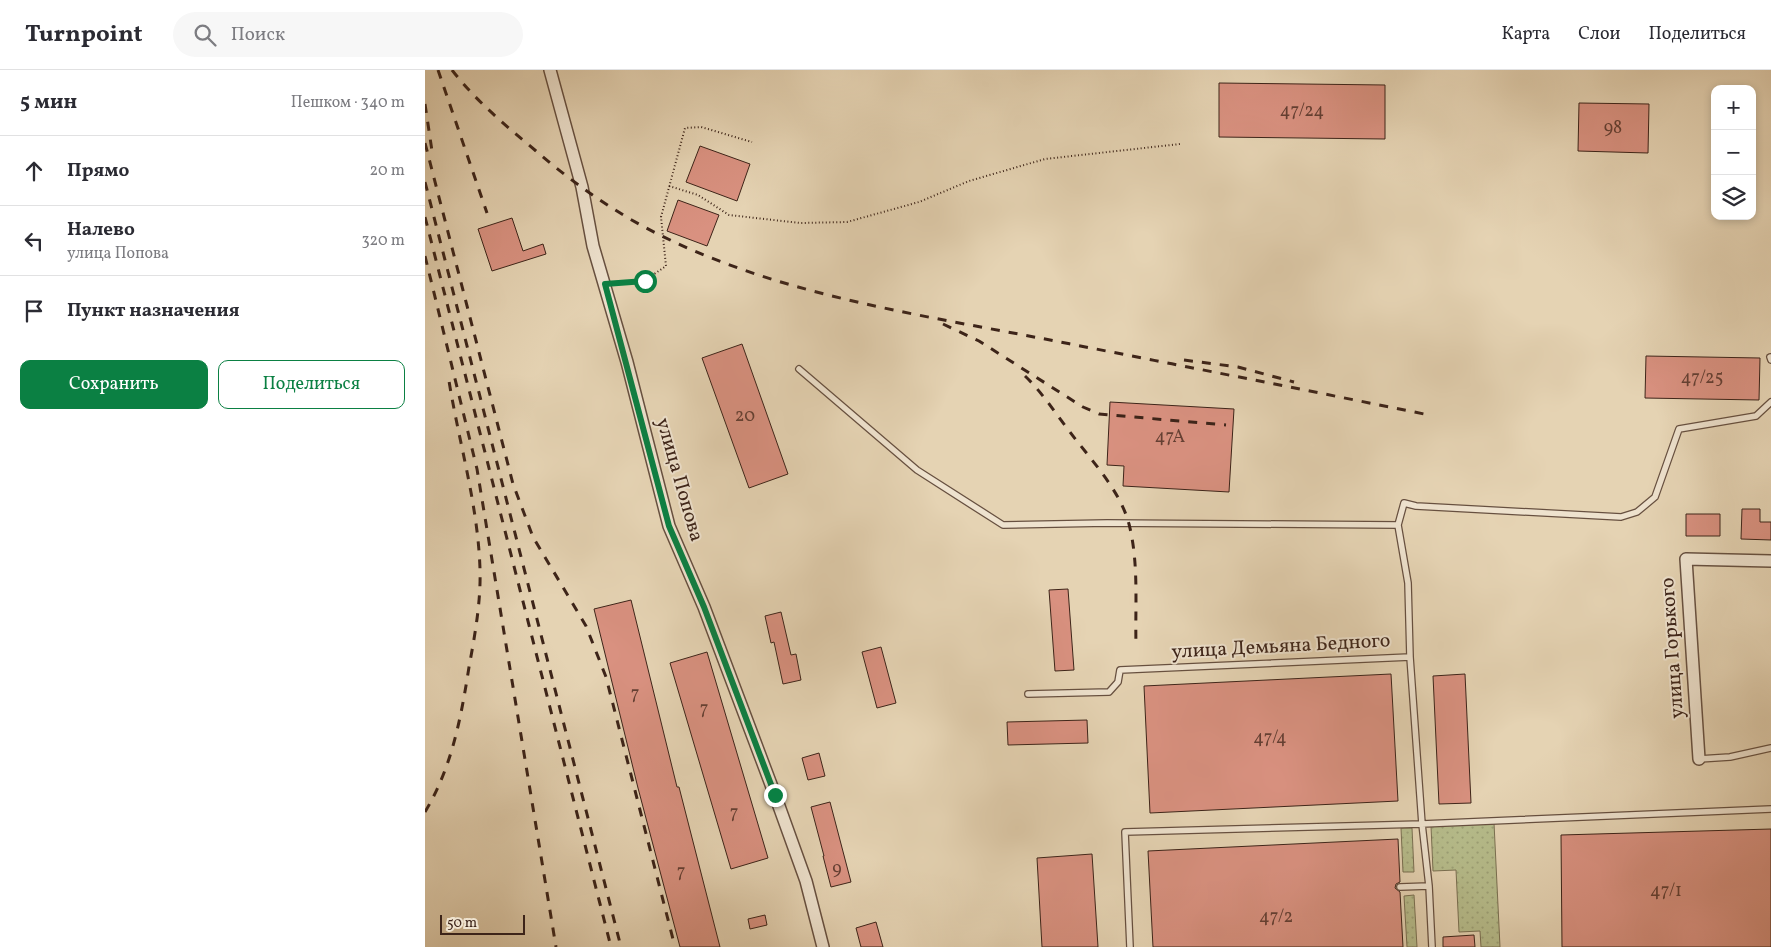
<!DOCTYPE html>
<html lang="ru">
<meta charset="utf-8">
<style>
body{margin:0;font-family:Vollkorn,serif;background:#f7f7f7;color:#2b2b33}
.controls{position:absolute;right:15px;top:15px;display:grid;overflow:hidden;border-radius:10px;box-shadow:0 2px 8px #0003}
.controls button{width:45px;height:45px;display:grid;place-items:center;padding:0;border:0;border-bottom:1px solid #e1e1e2;background:#fff;color:#2b2b33;font:25px sans-serif}
.scale{position:absolute;left:15px;bottom:12px;width:85px;box-sizing:border-box;padding-left:5px;border:2px solid #3d2419;border-top:0;font-size:14px;line-height:18px;white-space:nowrap;color:#3d2419;-webkit-text-stroke:4px #eee2ce;paint-order:stroke}
.stop{position:absolute;width:15px;height:15px;margin:-11px;border:4px solid #0b8043;border-radius:50%;background:#fff}
.stop.end{background:#0b8043;border-color:#fff;box-shadow:0 1px 5px #0008}
.list{margin:0;padding:0;list-style:none}
h2{display:flex;justify-content:space-between;align-items:center;height:65px;margin:0;padding:0 20px;font-size:21px}
h2 small{font-size:16px;font-weight:400;color:#7c7c81}
.list li{display:grid;grid-template-columns:32px 1fr auto;gap:15px;align-items:center;box-sizing:border-box;height:70px;padding:0 20px;border-top:1px solid #e1e1e2}
.list b{display:block;font-size:19px;white-space:nowrap}
.list p{margin:0;font-size:16px;white-space:nowrap;color:#7c7c81}
.list em{font-size:16px;font-style:normal;color:#7c7c81}
.actions{display:flex;gap:10px;padding:15px 20px}
.actions a{flex:1;padding:11px 0;border:1px solid #0b8043;border-radius:10px;text-align:center;font-size:18px;color:#0b8043}
.actions .main{background:#0b8043;color:#fff}
.icon{flex:none;width:28px;height:28px;fill:none;stroke:currentColor;stroke-width:2;stroke-linecap:round;stroke-linejoin:round}
.map{position:relative;flex:none;width:1346px;height:877px;overflow:hidden}
header{display:flex;align-items:center;gap:30px;box-sizing:border-box;height:70px;padding:0 25px;background:#fff;border-bottom:1px solid #e1e1e2}
header strong{font-size:24px}
nav{display:flex;gap:28px;margin-inline-start:auto;font-size:18px}
.search{width:350px;height:45px;background:#f7f7f7;display:flex;align-items:center;gap:12px;box-sizing:border-box;padding:0 18px;border-radius:28px;color:#7c7c81;font-size:19px}
main{display:flex}
aside{flex:1;background:#fff}
.map>svg:first-child{display:block}
</style>
<header>
<strong>Turnpoint</strong>
<div class="search"><svg class="icon" aria-label="search" viewBox="0 0 24 24"><circle cx="10" cy="10" r="6"/><path d="M15 15l6 6"/></svg>Поиск</div>
<nav><a>Карта</a><a>Слои</a><a>Поделиться</a></nav>
</header>
<main>
<aside>
<h2>5 мин<small>Пешком · 340 m</small></h2>
<ul class="list">
<li><svg class="icon" aria-label="ahead" viewBox="0 0 24 24"><path d="M12 20V5M6 11l6-6 6 6"/></svg><div><b>Прямо</b></div><em>20 m</em></li>
<li><svg class="icon" aria-label="left" viewBox="0 0 24 24"><path d="M17 20v-9H6M10 6l-5 5 5 5"/></svg><div><b>Налево</b><p>улица Попова</p></div><em>320 m</em></li>
<li><svg class="icon" aria-label="arrive" viewBox="0 0 24 24"><path d="M6 21V4h12l-3 4 3 4H6"/></svg><div><b>Пункт назначения</b></div></li>
</ul>
<div class="actions"><a class="main">Сохранить</a><a>Поделиться</a></div>
</aside>
<div class="map">
<svg width="1346" height="877" viewBox="0 0 1346 877">
<defs>
<pattern id="grass-dots" width="8" height="8" patternUnits="userSpaceOnUse" patternTransform="scale(1.25)"><rect width="8" height="8" fill="#b6bc8b"/><path d="M2 2h.1M6 6h.1" fill="none" stroke="#9da177" stroke-width="1.8" stroke-linecap="round"/></pattern>
</defs>
<rect width="100%" height="100%" fill="#e5d3b3"/>
<filter id="stains"><feTurbulence type="fractalNoise" baseFrequency=".004" numOctaves="4"/><feColorMatrix values="0 0 0 0 .2 0 0 0 0 .09 0 0 0 0 .02 0 0 0 .5 -.17"/></filter>
<radialGradient id="worn" r=".72"><stop offset=".6" stop-color="#630" stop-opacity="0"/><stop offset="1" stop-color="#630" stop-opacity=".3"/></radialGradient>
<path fill="url(#grass-dots)" stroke="#7a7052" d="M1069,753L1075,877H1056L1055,861L1034,862L1031,800L1008,801L1006,756Z
M976,758H987L989,802H978Z
M989,825L992,877H982L979,826Z"/>
<path fill="#d99180" stroke="#3d2419" d="M794,13L960,15V69L794,67Z
M1154,33L1224,34L1223,83L1153,81Z
M275,76L325,94L312,131L261,112Z
M253,130L294,145L282,176L242,161Z
M87,148L98,181L118,174L121,184L67,201L53,159Z
M317,274L363,404L324,418L277,288Z
M1221,286L1335,288L1334,330L1220,328Z
M685,332L809,339L804,422L698,416L699,396L682,395Z
M1317,439H1335V452H1346V470L1316,469Z
M1261,444H1295V466H1261Z
M643,519L649,600L630,601L624,520Z
M206,530L252,717H254L295,877H255L213,718L169,539Z
M356,542L366,585L371,584L376,610L358,614L349,572L346,573L340,546Z
M456,577L471,633L452,638L437,582Z
M282,582L343,788L306,799L245,593Z
M966,604L973,731L725,743L719,616Z
M1040,604L1046,733L1014,734L1008,606Z
M662,650L663,673L583,675L582,652Z
M394,683L400,706L383,710L377,688Z
M405,732L426,812L406,817L398,786H399L386,737Z
M1346,759V877H1137L1136,765Z
M973,769L975,812L971,814L970,818L975,822L978,877H728L723,781Z
M667,784L673,877H617L612,788Z
M340,845L342,855L325,859L323,849Z
M451,852L458,877H436L431,858Z
M1049,865L1050,877H1018V867Z"/>
<g fill="none" stroke-linecap="round" stroke-linejoin="round">
<g stroke="#675040" stroke-width="8">
<path id="service" d="M1345,287L1346,290
M374,299L492,400L578,455L682,453L973,455L979,433L991,436L1196,447L1212,442L1230,427L1254,359L1331,346L1346,332
M973,455L983,513L985,587
M603,624L684,622L693,612L695,600L985,587L997,754L1004,816L1007,877
M1274,689L1305,687L1346,678
M975,817L1004,816
M705,877L700,762L997,754L1346,739"/>
</g>
<g stroke="#675040" stroke-width="14">
<path id="minor" d="M125,0L157,117L168,176L202,292L244,456L279,537L350,725L381,811L398,877
M1274,689L1261,489L1346,491"/>
</g>
<path stroke="#3d2419" stroke-width="2" stroke-dasharray="1 2.5" stroke-linecap="butt" d="M244,116L273,125L304,145L375,153L422,152L494,132L544,111L620,89L755,74
M190,214L219,211L241,196L236,147L260,58L276,57L327,72"/>
<use href="#service" stroke="#eee2ce" stroke-width="5.5"/>
<use href="#minor" stroke="#eee2ce" stroke-width="11"/>
<path stroke="#3d2419" stroke-width="3" stroke-dasharray="9 9" stroke-linecap="butt" d="M13,0L62,143
M27,0C51,31 80,55 111,81C140,106 171,129 205,149C334,223 487,243 630,271C753,295 876,319 999,344
M0,34L7,81
M0,73L88,414L108,467L161,556L181,607L250,877
M0,112L196,877
M0,147L186,877
M0,186L52,399L131,877
M518,254L554,271L658,337L674,344L801,355
M759,290L813,297L869,312
M600,306C617,322 630,343 645,362C666,390 695,420 704,454C714,493 710,536 711,575
M0,742C27,697 36,648 44,597C50,565 56,531 55,499C53,435 34,373 24,311"/>
</g>
<g fill="none" stroke-linecap="round" stroke-linejoin="round">
<path stroke="#0b8043" stroke-width="6" d="M220,211L180,214L244,456L279,537L350,725"/>
</g>
<g text-anchor="middle" dominant-baseline="central" stroke-width="4" stroke-linejoin="round" paint-order="stroke">
<g font-size="18" fill="#643f33">
<text x="877" y="41">47/24</text>
<text x="1188" y="58">98</text>
<text x="1277" y="308">47/25</text>
<text x="320" y="346">20</text>
<text x="745" y="367">47А</text>
<text x="210" y="624">7</text>
<text x="279" y="639">7</text>
<text x="845" y="668">47/4</text>
<text x="309" y="743">7</text>
<text x="412" y="799">9</text>
<text x="256" y="802">7</text>
<text x="1241" y="821">47/1</text>
<text x="851" y="847">47/2</text>
</g>
<g font-size="20" fill="#3d2419" stroke="#eee2ce">
<text transform="translate(254 410) rotate(74)">улица Попова</text>
<text transform="translate(856 577) rotate(-3)">улица Демьяна Бедного</text>
<text transform="translate(1248 578) rotate(-94)">улица Горького</text>
</g>
</g>
<rect width="100%" height="100%" filter="url(#stains)"/>
<rect width="100%" height="100%" fill="url(#worn)"/>
</svg>
<div class="controls">
<button>+</button>
<button>−</button>
<button><svg class="icon" aria-label="layers" viewBox="0 0 24 24"><path d="M12 4l9 5-9 5-9-5zM3 14l9 5 9-5"/></svg></button>
</div>
<div class="scale">50 m</div>
<div class="stop" style="left:220px;top:211px"></div>
<div class="stop end" style="left:350px;top:725px"></div>
</div>
</main>
